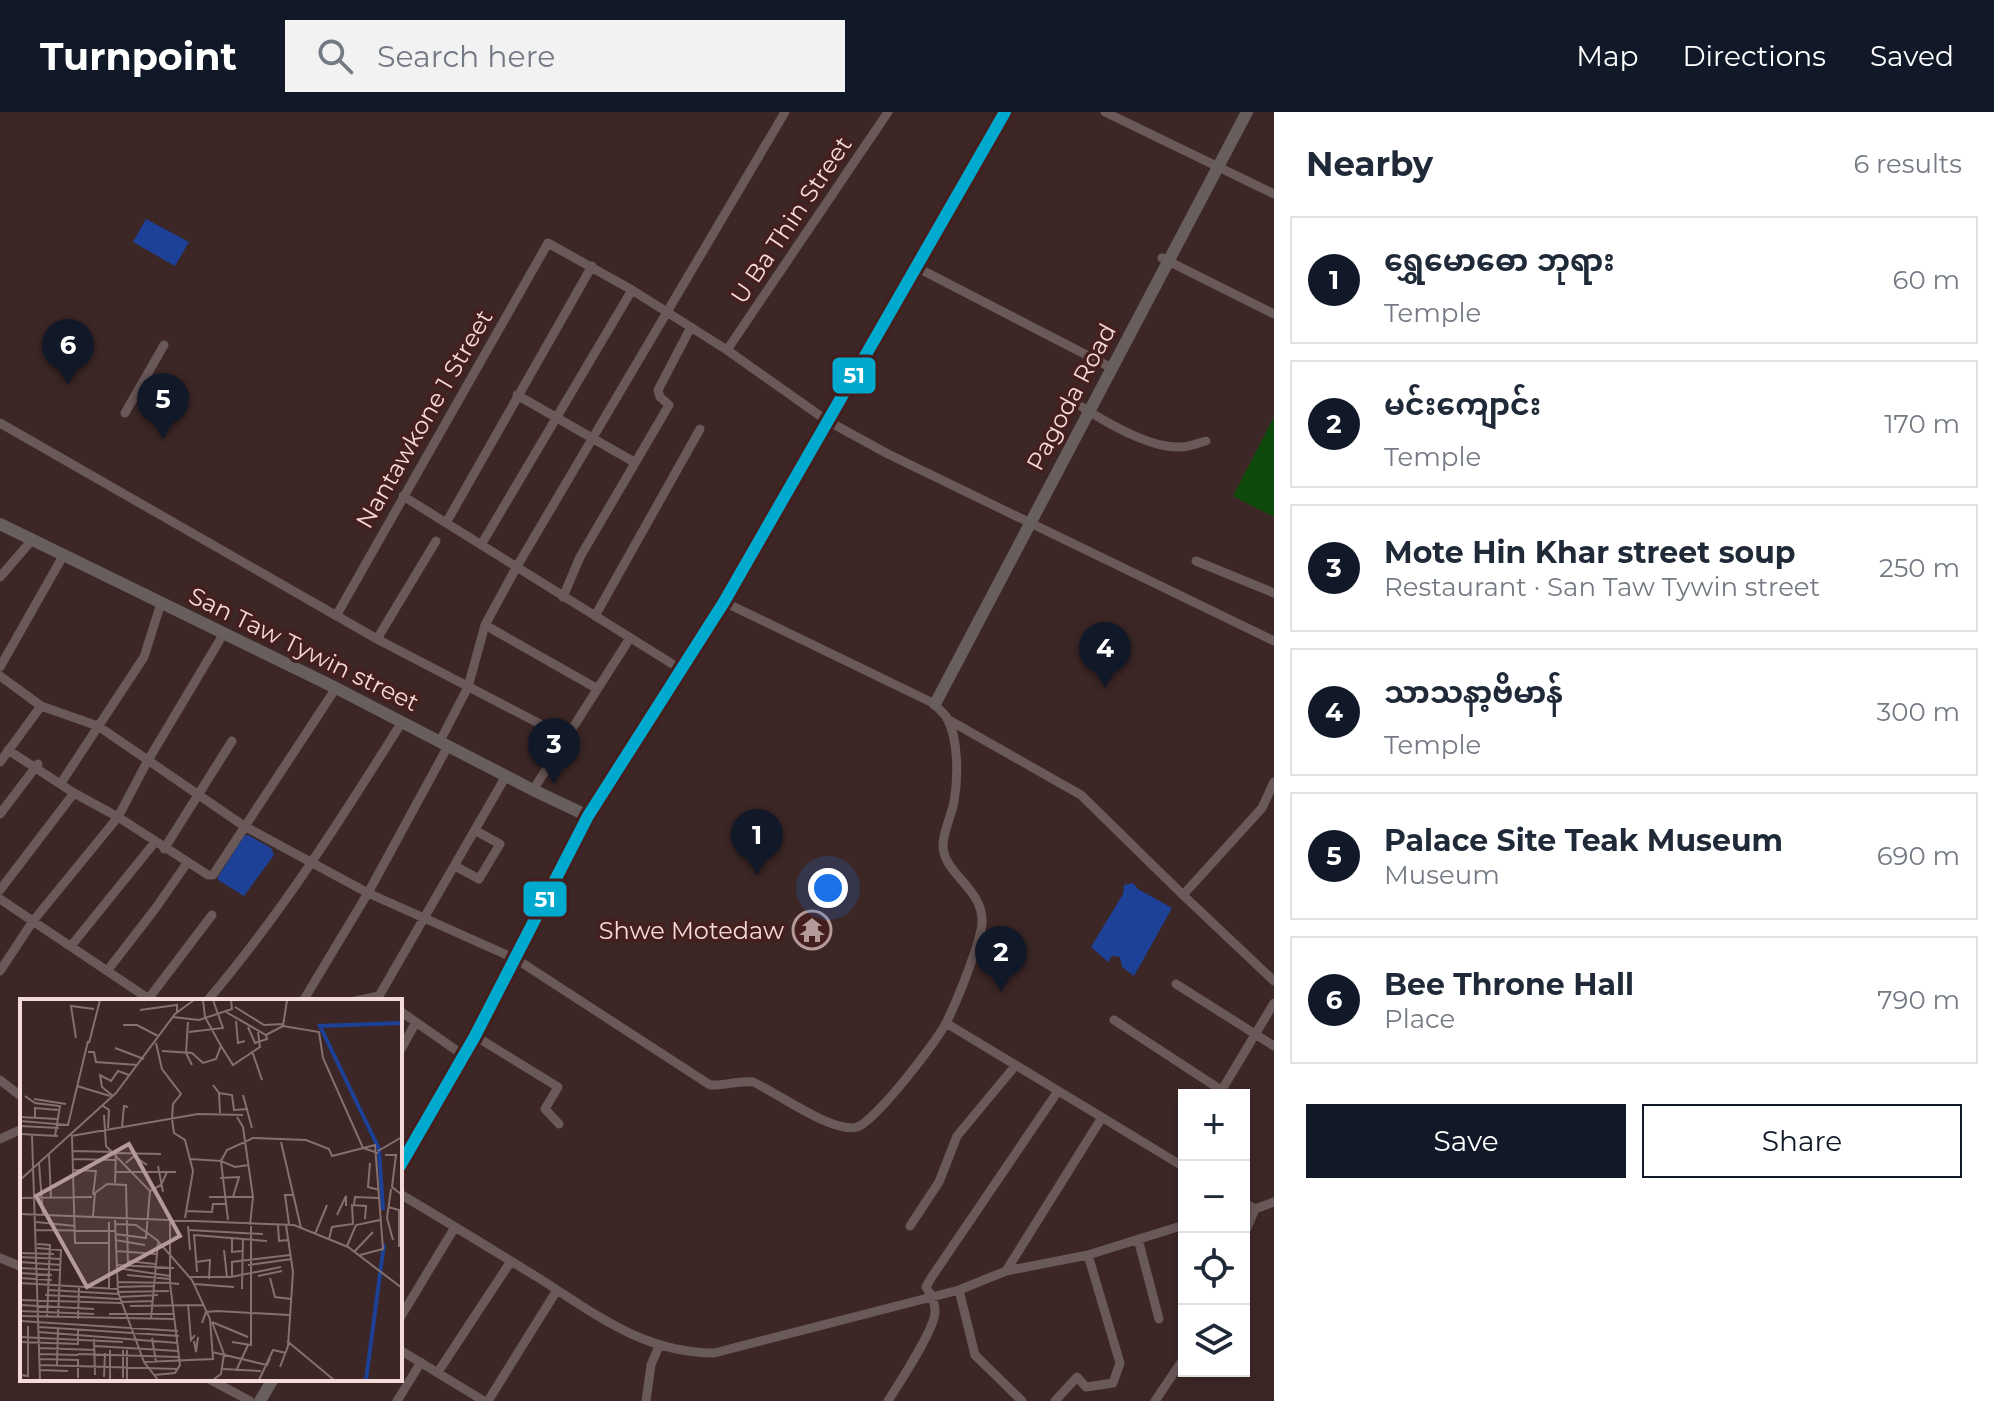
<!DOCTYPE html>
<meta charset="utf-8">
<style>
body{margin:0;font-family:Montserrat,"Noto Sans Myanmar",sans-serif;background:#f2f2f3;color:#1f2937}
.controls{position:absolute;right:24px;bottom:24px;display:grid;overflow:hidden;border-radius:0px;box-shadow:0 4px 12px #0003}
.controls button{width:72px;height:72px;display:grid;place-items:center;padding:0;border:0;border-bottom:2px solid #e0e1e3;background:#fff;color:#1f2937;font:40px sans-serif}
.you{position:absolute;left:828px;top:776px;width:28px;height:28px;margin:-20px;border:6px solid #fff;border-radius:50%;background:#1a73e8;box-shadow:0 0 0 12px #1a73e833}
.badge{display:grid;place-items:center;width:52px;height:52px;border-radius:50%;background:#111827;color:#fff;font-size:26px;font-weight:700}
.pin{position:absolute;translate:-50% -66px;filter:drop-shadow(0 2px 4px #0008)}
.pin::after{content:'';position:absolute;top:42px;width:28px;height:24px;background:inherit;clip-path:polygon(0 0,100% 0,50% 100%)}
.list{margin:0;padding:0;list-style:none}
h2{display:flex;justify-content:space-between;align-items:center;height:104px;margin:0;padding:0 32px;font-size:34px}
h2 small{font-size:26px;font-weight:400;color:#747a83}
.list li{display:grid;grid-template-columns:52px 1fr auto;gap:24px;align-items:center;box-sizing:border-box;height:128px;margin:0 16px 16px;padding:0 16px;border:2px solid #e0e1e3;border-radius:0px}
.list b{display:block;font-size:30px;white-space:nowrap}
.list p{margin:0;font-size:26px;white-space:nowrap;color:#747a83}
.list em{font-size:26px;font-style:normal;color:#747a83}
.actions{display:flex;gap:16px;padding:24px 32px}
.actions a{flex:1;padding:18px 0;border:2px solid #111827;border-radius:0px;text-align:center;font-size:28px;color:#111827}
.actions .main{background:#111827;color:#fff}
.icon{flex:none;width:44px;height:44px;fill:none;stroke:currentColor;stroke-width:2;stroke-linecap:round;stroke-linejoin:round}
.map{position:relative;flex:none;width:1274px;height:1289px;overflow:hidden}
header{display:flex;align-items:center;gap:48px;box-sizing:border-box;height:112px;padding:0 40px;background:#111827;color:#fff}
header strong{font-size:38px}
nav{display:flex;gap:44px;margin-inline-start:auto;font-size:28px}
.search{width:560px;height:72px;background:#f2f2f3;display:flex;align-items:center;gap:20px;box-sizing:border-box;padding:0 28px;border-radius:0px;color:#747a83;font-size:30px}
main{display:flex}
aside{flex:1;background:#fff}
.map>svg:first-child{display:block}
</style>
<header>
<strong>Turnpoint</strong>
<div class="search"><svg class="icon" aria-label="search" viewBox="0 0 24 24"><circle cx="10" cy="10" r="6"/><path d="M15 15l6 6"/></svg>Search here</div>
<nav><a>Map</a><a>Directions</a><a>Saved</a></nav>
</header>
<main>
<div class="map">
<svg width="1274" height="1289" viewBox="0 0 1274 1289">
<rect width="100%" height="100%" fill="#3c2726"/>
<path fill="#0f4a0d" d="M1274,305V405L1233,384Z"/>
<path fill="#1c4196" d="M146,107L189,130L175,154L133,130Z
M248,723L271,736L274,743L244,784L218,768V765L244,724Z
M1133,771L1138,777L1172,796L1134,864L1122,855L1120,845L1112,844L1108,850L1091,835L1123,782L1124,773Z"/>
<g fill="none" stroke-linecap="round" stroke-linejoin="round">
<path stroke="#695958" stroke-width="9" d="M1105,0L1274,82
M1162,146L1274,202
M916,155L1106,253
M727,238L888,0
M517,283L634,350
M1082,295C1107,311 1152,337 1181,335C1189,335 1198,331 1206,329
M125,301L164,233
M0,311L377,527L565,625
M403,384L682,558
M446,411L592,154
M481,433L632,178
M1196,449L1274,481
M0,465L32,428
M563,485L580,445L669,293L660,285L658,278L691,215
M336,504L548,131L632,178L727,238L826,308L888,342L1274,529
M595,504L700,317
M485,513L596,576
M377,527L436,429
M0,555L63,444
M0,564L41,594L98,614L244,714L368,781L516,847L710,973C725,974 738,968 753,970C778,981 833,1022 857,1015C874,1011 939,927 947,909C956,891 981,830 982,811C984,776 942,762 943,732C944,718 951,704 954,690C958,667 959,628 947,606C944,601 938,597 935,592L724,490
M947,607L1081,683L1183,783L1262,696L1274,670
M440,629L468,575L485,513L516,456L785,0
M0,650L41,594
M61,671L144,545L161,491
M533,678L630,526
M74,681L118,705L208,763H213L336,576
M0,702L38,652
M164,737L232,629
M455,754L479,767L500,732L476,719
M0,778L74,681L8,638
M1183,783L1274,869
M0,787L152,889
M71,834L155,730
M0,859L33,809L118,705L147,650L224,521
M107,859L155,797L187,751
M1176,872L1274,934
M149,886L212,803
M207,889C282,801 341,707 402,610
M303,889L368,781L448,634
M355,889L379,884L506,664
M400,899L463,943
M1114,908L1221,978
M946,911L1184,1055
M475,924L558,975L545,997L559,1012
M400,939L416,910
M0,968L22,985
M1220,981L1274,891
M0,1027L22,1017
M400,1082C446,1109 491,1137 537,1165C596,1202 641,1240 714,1241L959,1178L1006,1159L1088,1143L1184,1113
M1244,1090L1255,1097L1244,1123
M1244,1098L1255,1097L1274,1090
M910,1114L939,1070L957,1024L1015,954
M1138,1127L1159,1207
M0,1146L22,1155
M1006,1159L1101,1007
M959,1178L975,1243L1022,1289
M400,1206L455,1115
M400,1238L484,1289
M438,1260L511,1149
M209,1267L250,1289
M397,1289L421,1250
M488,1289L557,1178
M646,1289L651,1253L659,1234
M888,1289C899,1271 936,1216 935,1199C935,1190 931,1182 926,1175L931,1166L1058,979
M1055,1289L1077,1265L1086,1275L1113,1271L1120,1251L1088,1143
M1155,1289L1184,1246"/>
<path stroke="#675e5d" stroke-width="12" d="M0,412L336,576L533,678L588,704
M935,592L1247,0
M400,1054L475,924L588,704L724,490L1005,0
M260,1289L273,1267"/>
<g stroke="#441f1e" stroke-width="18">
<path id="bus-1" d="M400,1054L475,924L588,704L724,490L1005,0"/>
</g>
<use href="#bus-1" stroke="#00a9ce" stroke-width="12"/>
</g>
<defs>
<g id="temple-ring" transform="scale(2)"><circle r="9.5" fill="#441f1e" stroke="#b49b9a" stroke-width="1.5"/><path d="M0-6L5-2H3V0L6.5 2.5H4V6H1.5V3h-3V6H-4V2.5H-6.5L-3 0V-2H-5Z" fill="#b49b9a"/></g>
</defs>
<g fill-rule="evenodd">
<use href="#temple-ring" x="812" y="818"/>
</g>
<g text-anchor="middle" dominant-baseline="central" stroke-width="7" stroke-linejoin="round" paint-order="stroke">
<g font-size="24" fill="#f4dad8" stroke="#441f1e">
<text transform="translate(791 108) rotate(-56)">U Ba Thin Street</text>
<text transform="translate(1071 285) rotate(-62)">Pagoda Road</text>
<text transform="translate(424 307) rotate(-60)">Nantawkone 1 Street</text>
<text transform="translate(304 537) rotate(26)">San Taw Tywin street</text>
</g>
<g font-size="24" fill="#f4dad8" stroke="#441f1e" text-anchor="end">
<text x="784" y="818">Shwe Motedaw</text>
</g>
</g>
<g transform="translate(20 887)">
<rect width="382" height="382" fill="#3c2726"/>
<path fill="none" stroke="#1c4196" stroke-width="4" d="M363,211L359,150L300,27L382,24M346,381L364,245"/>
<path fill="none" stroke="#866f6d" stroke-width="2" d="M183,1L185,18L201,47M215,8L244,26L263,25M120,11L157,6V13M206,13L246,36L263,27L267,1M153,18L179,21L212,10L211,1M216,22L218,44L225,42M168,23L166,54L172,66M103,26H117L138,37M263,27L299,33L303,59L343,149L358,154M228,28L235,44L247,40L246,36M169,33L203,29L193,1M56,39L51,7L74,10M69,44L80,1M136,44L142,70L161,95L153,105L152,120L154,134L165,141L173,172L165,219M95,49L124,60M142,52L172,54L183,64L196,60L201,47L213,66L240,48L238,33M232,52L242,81M68,53H74L76,63L118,66M193,86L199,94L200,114M57,87L90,97M199,94L212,96L214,111L228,110M223,96L232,129M5,97L15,104L40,107L35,137M93,97L82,88L80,76L91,82L98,72L109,76M14,100L46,105M83,107L89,111L88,129M84,116L86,147L130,192L126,239L95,235M0,118L37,120M217,118L223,128L233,198M15,119V109L38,111M0,122L48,126L68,42M0,127L39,129M102,128L104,107L108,108M0,135L38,137M12,136L20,381M51,137L178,115L223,116M52,137L55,244H90M261,143L281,229M53,152L95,153M358,152L382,138M29,156L31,199M365,156H376L372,188L382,196M53,160L96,161M170,160L201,162L207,151L233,139L286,141L309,150L312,157L355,146L363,250L340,256M19,164L23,216M106,164L114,157L127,166M350,164L348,188L359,191M138,167L143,193M54,171L76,172L73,196M95,173H156M200,179L219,178L213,198M0,181L96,94L155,15L174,1M95,184L96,154L141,155M371,190L367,219L373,241M130,192L141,186L147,173M189,198H233L230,226M0,199L72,198M334,205L335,198L359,199M368,208L379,211V248M166,212L192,213L193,205H206M0,215L274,226L328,248L382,289M317,216L326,197V207M73,217L75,194L87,185L106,186L108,266M150,218V284L159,285M95,221L98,293L124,363L138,381M208,221L201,162L215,168L229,166M16,223L55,227M95,225L116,226L137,241L172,281L190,320L193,360L124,363M269,225L265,196H273M258,226L259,242L268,241M168,227L170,251M16,231L95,232M168,231L243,235M174,235L177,273M295,235L307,206M174,236L247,242M212,238V253L222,252M309,240L312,228L333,225L332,206L346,207L345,220M95,241L125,246M17,245L30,246L27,319M327,247L336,226L360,221M17,249L41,251L38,318M204,251L207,278M96,252L136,255M335,252L353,233M0,254L34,255M0,258L41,260M108,262L135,265M0,263L41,266M176,263L190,261L189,280M97,266L154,269M228,266L272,260M0,269L40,271M97,269L150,277M0,274L32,276M107,276L150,280M238,277L262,272M170,278H211L261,268M212,278V263L270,256M0,279L32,281M250,279L255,298L271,300M97,283L150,284L160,366L155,374L134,376M0,284L98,290M174,285L214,288M97,288L134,287M89,290V223M222,290L223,239M28,291L99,295M98,293L149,292M25,296L100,300M99,298L138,296M0,301L101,304M101,303L133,302M168,305L171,341L175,336M0,306L74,310M110,307L184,306M0,312L74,315M89,315H154M0,317L154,320M58,320L59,288M131,320L138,244M0,322L158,332M192,323L204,355L201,375L193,381M192,323L228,338M182,324L186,313L197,312L269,316M19,328L159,337M19,333L158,344M0,338L103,343M132,339L136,363M74,340L75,376M174,342L176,353L178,338M267,342L314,381M0,343L58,345V331M212,343L231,346V227M75,347L158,352M19,349L75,351M192,353L247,366L250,359M19,355L58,356M58,355L159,358M20,360L58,361V379M20,366L158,370M37,366L38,330M260,368L268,347L273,273L266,226M203,370L241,372M20,371L48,372M216,372L228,346M0,376L8,377V327M84,378L85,354M103,379V351M90,380V351M107,381V351M239,381L253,351L266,354"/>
<path fill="#b49b9a" fill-opacity="0.15" stroke="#b49b9a" stroke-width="4" d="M109,145L160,237L67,288L16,197Z"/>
<rect width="382" height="382" fill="none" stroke="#f4dad8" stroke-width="4"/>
</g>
<g stroke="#441f1e" stroke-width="3">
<rect x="831" y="244" width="46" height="39" rx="8" fill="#00a9ce"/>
<rect x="522" y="768" width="46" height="38" rx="8" fill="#00a9ce"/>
</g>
<g font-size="22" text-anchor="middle" font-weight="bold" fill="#fff">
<text x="854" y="271">51</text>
<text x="545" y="795">51</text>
</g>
</svg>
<div class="controls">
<button>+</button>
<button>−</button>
<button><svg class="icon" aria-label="locate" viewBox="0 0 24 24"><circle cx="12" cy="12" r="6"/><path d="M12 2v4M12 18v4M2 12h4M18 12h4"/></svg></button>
<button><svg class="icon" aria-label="layers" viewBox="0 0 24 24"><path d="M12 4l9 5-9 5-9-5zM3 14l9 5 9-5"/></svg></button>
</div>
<div class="you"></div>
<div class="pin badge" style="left:757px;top:763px">1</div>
<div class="pin badge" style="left:1001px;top:880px">2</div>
<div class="pin badge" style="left:554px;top:672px">3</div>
<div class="pin badge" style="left:1105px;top:576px">4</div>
<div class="pin badge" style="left:163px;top:327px">5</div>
<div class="pin badge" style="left:68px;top:273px">6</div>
</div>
<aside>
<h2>Nearby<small>6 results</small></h2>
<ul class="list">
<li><span class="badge">1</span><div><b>ရွှေမောဓော ဘုရား</b><p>Temple</p></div><em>60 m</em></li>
<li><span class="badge">2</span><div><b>မင်းကျောင်း</b><p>Temple</p></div><em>170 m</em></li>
<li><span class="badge">3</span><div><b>Mote Hin Khar street soup</b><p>Restaurant · San Taw Tywin street</p></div><em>250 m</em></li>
<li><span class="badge">4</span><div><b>သာသနာ့ဗိမာန်</b><p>Temple</p></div><em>300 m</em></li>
<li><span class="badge">5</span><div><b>Palace Site Teak Museum</b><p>Museum</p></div><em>690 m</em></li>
<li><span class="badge">6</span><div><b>Bee Throne Hall</b><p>Place</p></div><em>790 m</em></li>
</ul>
<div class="actions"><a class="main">Save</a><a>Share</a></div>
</aside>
</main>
